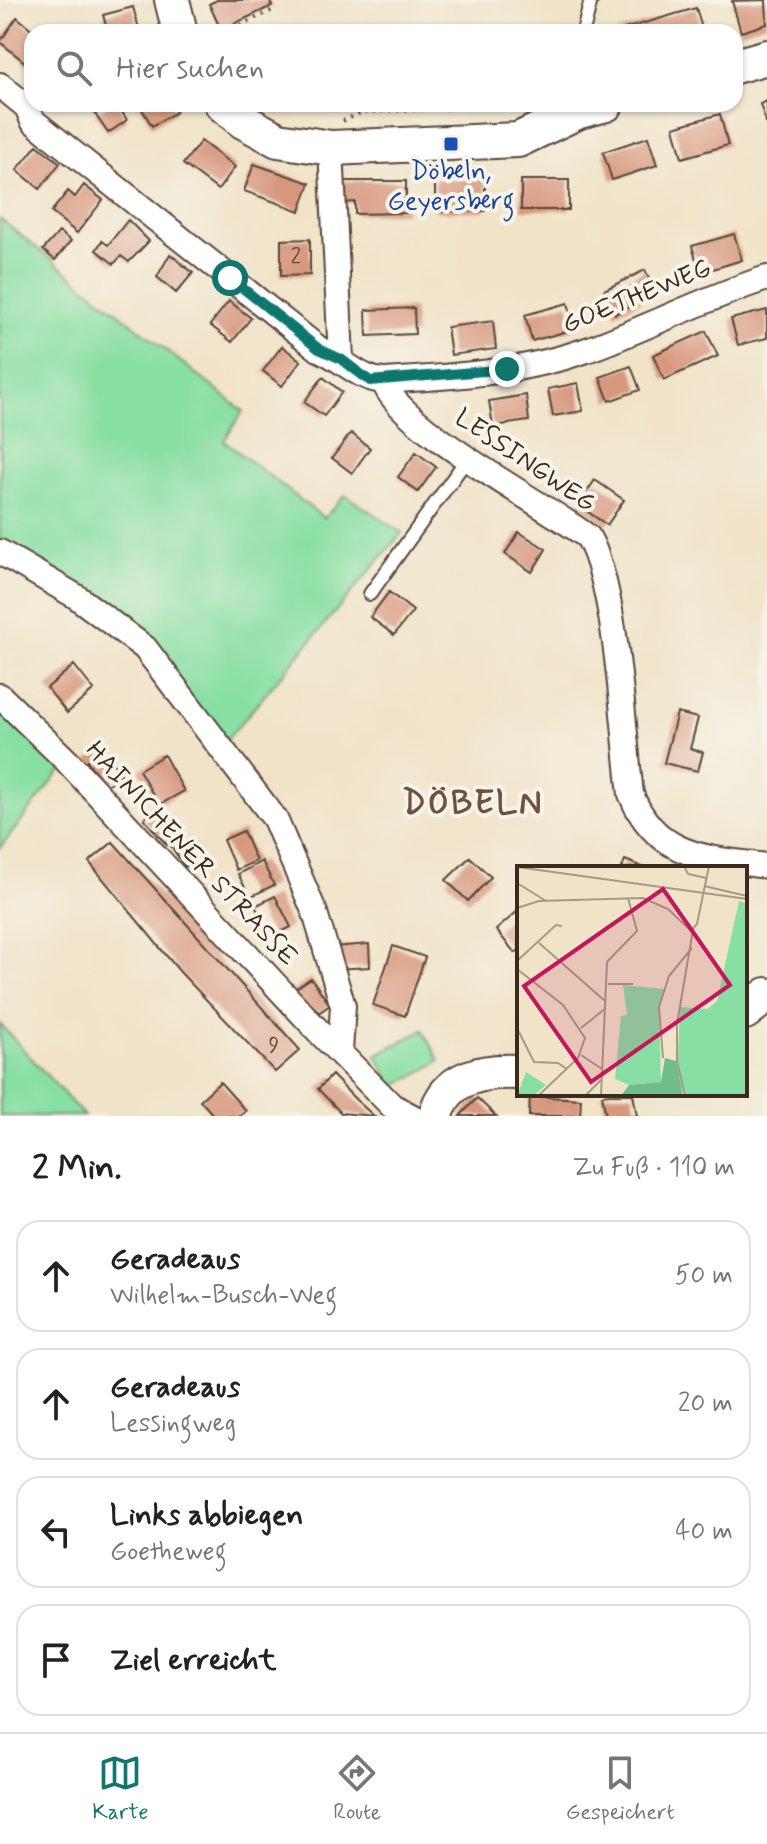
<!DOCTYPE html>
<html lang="de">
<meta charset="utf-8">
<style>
body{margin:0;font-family:Mynerve,sans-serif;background:#f6f6f6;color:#222}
.stop{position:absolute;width:24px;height:24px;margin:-18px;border:6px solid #0f766e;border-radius:50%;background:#fff}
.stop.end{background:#0f766e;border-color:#fff;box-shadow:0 2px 8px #0008}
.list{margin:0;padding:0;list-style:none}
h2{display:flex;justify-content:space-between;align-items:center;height:104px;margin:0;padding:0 32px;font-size:34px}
h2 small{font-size:26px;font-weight:400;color:#767676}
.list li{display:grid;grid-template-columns:52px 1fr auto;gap:24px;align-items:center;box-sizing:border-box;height:112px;margin:0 16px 16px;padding:0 16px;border:2px solid #e0e0e0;border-radius:24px}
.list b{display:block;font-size:30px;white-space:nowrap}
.list p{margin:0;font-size:26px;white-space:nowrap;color:#767676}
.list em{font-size:26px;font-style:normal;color:#767676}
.icon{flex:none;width:44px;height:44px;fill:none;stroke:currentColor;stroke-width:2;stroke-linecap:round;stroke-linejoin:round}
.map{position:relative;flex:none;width:767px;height:1116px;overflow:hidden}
.search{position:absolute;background:#fff;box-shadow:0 2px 6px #0004;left:24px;right:24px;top:24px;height:88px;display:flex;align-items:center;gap:20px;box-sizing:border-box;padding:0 28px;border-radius:24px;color:#767676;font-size:30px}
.sheet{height:616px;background:#fff}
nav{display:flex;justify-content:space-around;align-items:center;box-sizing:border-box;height:112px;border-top:2px solid #e0e0e0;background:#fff;font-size:22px;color:#767676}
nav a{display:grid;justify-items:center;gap:4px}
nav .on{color:#0f766e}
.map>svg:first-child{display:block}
</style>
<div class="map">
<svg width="767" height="1116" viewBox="0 0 767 1116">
<rect width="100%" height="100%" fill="#f7f3e8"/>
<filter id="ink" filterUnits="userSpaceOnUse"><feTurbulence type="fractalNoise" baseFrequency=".0125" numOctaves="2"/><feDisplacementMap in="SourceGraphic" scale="16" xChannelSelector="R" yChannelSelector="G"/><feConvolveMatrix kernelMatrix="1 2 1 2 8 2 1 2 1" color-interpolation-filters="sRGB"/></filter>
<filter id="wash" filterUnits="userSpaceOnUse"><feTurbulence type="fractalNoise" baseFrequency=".006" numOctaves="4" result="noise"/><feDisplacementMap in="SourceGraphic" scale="32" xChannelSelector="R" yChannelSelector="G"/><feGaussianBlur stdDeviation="1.8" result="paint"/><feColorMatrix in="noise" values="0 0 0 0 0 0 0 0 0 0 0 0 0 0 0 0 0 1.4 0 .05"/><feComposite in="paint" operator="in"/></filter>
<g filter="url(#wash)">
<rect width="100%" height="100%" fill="#f0e3c8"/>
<path fill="#88dfa3" stroke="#628460" stroke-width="2" d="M0,219L243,411L224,441L324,518L345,495L402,533L219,749L145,648L0,551Z
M0,696L68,762L0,848Z
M0,1024L84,1116H0Z
M423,1030L440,1061L394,1087L376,1055Z"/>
<g id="blocks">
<path fill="#d8987e" d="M217,0H269L272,6L221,30L209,4Z
M766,0L767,24L741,32L732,1Z
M133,7L140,32H108L103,15Z
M696,8L703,32H617V31Z
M17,17L35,32H32V58L27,64L0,42Z
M767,101V123H766L760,104Z
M110,104H117L127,120L108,133L95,114Z
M139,104H172L176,112L152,126Z
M720,114L728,145L682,158L674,127Z
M648,137L657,165L612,180L603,152Z
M201,141L235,167L218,190L183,164Z
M37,145L60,163L40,189L17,170Z
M254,164L310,183L300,211L244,191Z
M485,178V211L435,212V179Z
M521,180H569V210H521Z
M342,181H406V213L355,214V202L342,203Z
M84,185L103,200L77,233L51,212L68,191L75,197Z
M128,220L149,241L129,262L121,256L114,264L96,250L102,241L108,245Z
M59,232L71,241L55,260L43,250Z
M734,234L742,260L700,273L692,246Z
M310,239V275L281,276V240Z
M170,254L193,273L176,293L157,277Z
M645,270L656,294L615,314L604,290Z
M229,301L251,318L232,342L210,325Z
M568,303L575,329L532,341L525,315Z
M414,308L415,334L367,336L366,310Z
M767,310V338L738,345L731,319Z
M493,321L496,349L451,355L447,327Z
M706,331L718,356L664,380L653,355Z
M282,346L301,361L282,386L263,371Z
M631,366L640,390L609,401L600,377Z
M323,377L342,392L324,416L304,402Z
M578,383L583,411L553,416L548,389Z
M526,395L529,421L493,426L489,401Z
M351,433L370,448L352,473L332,458Z
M416,452L436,467L418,492L398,477Z
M595,480L624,500L607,525L578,505Z
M519,532L546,549L532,572L505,554Z
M389,592L413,611L394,635L370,617Z
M74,665L94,690L67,713L47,688Z
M677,713L698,718L690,749L703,752L698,771L664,763Z
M102,749L121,774L106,786L87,761Z
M164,755L184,791L159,805L139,770Z
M157,808L190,847L194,844L201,854L185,867L169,843L167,845L144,819Z
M243,831L256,861L236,870L223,840Z
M113,842L300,1050L275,1072L180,972L89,862Z
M470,857L491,877L468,901L446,880Z
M625,860L644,868H622Z
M262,861L274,885L250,897L238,874Z
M275,896L291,927L271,937L255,906Z
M519,910V950L515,953L496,930Z
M369,944L370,967L334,969L333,947Z
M393,946L425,957L405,1016L373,1005Z
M311,978L330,1005L311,1018L292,991Z
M332,1075L356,1100L374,1116L341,1113L318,1089Z
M220,1082L246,1111L240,1116H214L200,1100Z
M609,1094H633L637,1116H606L602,1095Z
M530,1096L581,1099L580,1116H529Z
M477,1098L496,1116H460Z"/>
</g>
</g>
<g filter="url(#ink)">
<use href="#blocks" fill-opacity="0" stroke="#564638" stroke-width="2"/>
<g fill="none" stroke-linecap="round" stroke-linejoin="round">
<g stroke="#564638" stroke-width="16">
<path id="service" d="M583,32L591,0
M370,594L467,459"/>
</g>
<g stroke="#564638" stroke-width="28">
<path id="minor" d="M0,85L27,107L33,121L319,349C341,358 360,380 384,381C393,424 548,506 588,537C617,587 623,731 631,794C656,858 707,858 767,866
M331,148L341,359
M384,381C449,377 521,373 584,351C646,329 704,298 767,278
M0,552L77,597L145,648L275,819L315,913L343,1006L340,1051
M0,696L68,762L323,1036L392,1106L411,1116"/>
</g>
<g stroke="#564638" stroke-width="38">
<path id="secondary" d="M172,0L180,32
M735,66L767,57
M222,104L243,121L278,140L331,148L518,140L579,111L606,104
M745,1012L767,995
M436,1116C445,1076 484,1070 519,1072"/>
</g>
<path stroke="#564638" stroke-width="4" stroke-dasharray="2 6" stroke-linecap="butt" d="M226,32L275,9
M343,121L362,112L528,105"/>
<use href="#service" stroke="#fff" stroke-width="12"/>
<use href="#minor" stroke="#fff" stroke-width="24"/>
<use href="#secondary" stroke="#fff" stroke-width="34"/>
</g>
</g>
<g fill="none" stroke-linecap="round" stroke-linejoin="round" filter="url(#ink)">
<path stroke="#0f766e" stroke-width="10" d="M230,278L319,349L341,359L370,381L507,369"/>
</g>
<rect fill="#1a4fb4" stroke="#f7f3e8" stroke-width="3" x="443" y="136" width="16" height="16" rx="4"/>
<g text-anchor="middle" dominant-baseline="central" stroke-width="8" stroke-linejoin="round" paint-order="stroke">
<g font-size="22" fill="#624636">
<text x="296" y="257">2</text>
<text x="274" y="1046">9</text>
</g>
<g font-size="26" fill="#164399" stroke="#f7f3e8">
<text x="451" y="172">Döbeln,<tspan x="451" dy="30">Geyersberg</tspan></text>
</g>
<g font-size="26" fill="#3b2a1e" stroke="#f7f3e8">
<text transform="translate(637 297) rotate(-22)">GOETHEWEG</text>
<text transform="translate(525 461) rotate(34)">LESSINGWEG</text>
<text transform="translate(191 854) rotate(47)">HAINICHENER STRASSE</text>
</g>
<g font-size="34" font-weight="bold" letter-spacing="2" fill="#725040" stroke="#f7f3e8">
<text x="473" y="803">DÖBELN</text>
</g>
</g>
<g transform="translate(517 866)">
<rect width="230" height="230" fill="#f0e3c8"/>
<path d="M222,35L230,38V230H168L160,211L163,141L191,143L200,135ZM106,119L148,123L142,141L144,216L112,219L98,213L104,150L110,149ZM9,206L29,219L16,230H0Z" fill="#88dfa3"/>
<path d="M148,192L159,195L166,230H104L112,219L144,216Z" fill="#6ebe89"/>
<path fill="none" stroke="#a89984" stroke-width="2" d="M167,0L171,8L189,12M0,1L230,33M0,17L29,35M187,20L230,30M0,42L22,35L126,32L151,43L174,65L180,58L192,0M22,77L88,135M0,95L39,59L45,60M0,103L46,139L68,172L61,192L21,230M91,118H116M0,162L17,196L41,197L50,203M64,162L89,142M64,189L85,203M146,192L142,141L152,110L175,82M68,230L85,213M84,230L90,96L120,65L111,32M168,230L160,195V158L176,64"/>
<path fill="#c2185b" fill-opacity="0.15" stroke="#c2185b" stroke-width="4" d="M146,23L213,119L74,216L7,120Z"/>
<rect width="230" height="230" fill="none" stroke="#3b2a1e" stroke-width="4"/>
</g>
</svg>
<div class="stop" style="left:230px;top:278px"></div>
<div class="stop end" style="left:507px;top:369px"></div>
<div class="search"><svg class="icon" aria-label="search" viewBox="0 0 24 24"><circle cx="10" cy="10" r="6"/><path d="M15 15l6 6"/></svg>Hier suchen</div>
</div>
<section class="sheet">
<h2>2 Min.<small>Zu Fuß · 110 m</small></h2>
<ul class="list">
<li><svg class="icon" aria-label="ahead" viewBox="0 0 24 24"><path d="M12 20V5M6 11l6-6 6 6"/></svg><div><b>Geradeaus</b><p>Wilhelm-Busch-Weg</p></div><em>50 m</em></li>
<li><svg class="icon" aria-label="ahead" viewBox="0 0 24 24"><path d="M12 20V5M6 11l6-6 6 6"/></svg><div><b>Geradeaus</b><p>Lessingweg</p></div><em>20 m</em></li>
<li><svg class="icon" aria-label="left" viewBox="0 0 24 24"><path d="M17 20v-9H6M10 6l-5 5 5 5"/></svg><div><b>Links abbiegen</b><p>Goetheweg</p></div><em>40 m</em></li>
<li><svg class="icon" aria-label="arrive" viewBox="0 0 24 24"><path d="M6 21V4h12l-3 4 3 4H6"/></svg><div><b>Ziel erreicht</b></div></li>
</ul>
</section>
<nav>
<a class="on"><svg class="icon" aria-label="map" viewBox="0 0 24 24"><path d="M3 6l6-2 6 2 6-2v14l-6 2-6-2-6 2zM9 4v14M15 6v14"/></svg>Karte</a>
<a><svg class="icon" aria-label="directions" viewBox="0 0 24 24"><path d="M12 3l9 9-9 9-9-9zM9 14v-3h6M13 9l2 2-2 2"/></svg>Route</a>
<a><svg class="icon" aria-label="saved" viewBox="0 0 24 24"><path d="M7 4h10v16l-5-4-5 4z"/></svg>Gespeichert</a>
</nav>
